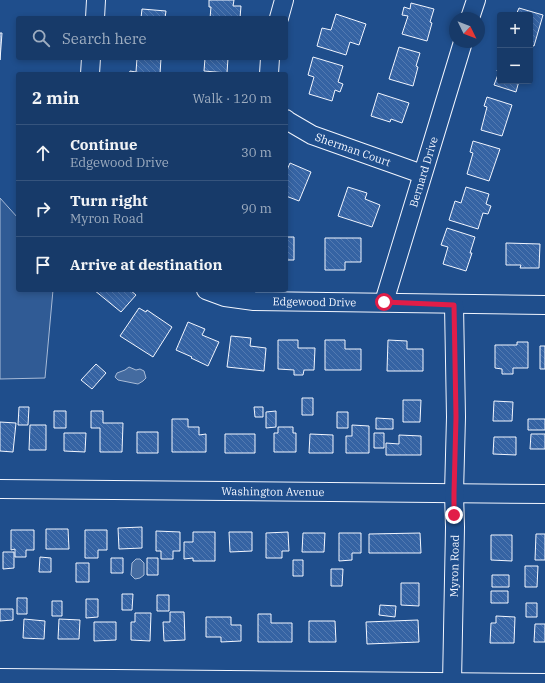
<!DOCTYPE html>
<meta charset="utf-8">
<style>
body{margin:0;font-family:"IBM Plex Serif",serif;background:#244571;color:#f1f3f6}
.controls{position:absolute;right:12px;top:12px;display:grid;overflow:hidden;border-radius:4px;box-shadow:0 2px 6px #0003}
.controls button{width:36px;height:36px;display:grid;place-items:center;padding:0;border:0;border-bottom:1px solid #36547d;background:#173a69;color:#f1f3f6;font:20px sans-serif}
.compass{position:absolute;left:449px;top:12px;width:36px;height:36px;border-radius:50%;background:#173a69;box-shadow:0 2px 6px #0003;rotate:133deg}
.stop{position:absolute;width:12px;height:12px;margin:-9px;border:3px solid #e11d48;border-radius:50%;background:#fff}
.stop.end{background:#e11d48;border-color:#fff;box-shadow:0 1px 4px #0008}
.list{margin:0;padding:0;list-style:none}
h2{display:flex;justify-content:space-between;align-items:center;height:52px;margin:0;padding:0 16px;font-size:17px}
h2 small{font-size:13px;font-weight:400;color:#9eadc0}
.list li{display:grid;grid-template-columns:26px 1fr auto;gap:12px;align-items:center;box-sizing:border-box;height:56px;padding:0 16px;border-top:1px solid #36547d}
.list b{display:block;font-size:15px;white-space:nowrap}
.list p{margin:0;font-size:13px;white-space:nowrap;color:#9eadc0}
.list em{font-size:13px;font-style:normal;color:#9eadc0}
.icon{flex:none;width:22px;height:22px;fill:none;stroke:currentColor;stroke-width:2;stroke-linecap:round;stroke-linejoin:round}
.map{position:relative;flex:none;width:545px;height:683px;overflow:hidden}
.search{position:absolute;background:#173a69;box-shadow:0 2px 6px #0003;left:16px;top:16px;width:272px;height:44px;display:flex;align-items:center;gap:10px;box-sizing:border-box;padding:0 14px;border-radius:4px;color:#9eadc0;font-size:15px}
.panel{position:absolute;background:#173a69;box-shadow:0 2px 6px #0003;left:16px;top:72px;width:272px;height:220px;border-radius:4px}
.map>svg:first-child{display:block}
</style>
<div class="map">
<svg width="545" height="683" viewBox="0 0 545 683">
<defs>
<pattern id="building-back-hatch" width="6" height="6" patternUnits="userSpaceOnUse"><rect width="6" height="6" fill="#3563a3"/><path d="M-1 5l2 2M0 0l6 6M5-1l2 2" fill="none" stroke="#537ab1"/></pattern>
</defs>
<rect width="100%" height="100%" fill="#1f4e8c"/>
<path fill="#305b95" stroke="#a8bbd7" d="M0,198L18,218V290H53L45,378L0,379Z"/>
<path fill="#446ba0" stroke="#a8bbd7" d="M129,367L136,370L140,369L144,371L146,378L143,381L138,384L118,380L115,377L117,373L125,370Z
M136,559H140L144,563V575L140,578L135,579L131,575L132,563Z"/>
<path fill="url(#building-back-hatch)" stroke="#f2f6ff" d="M209,0H234L233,6H241L240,18H210L211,7H209Z
M411,3L434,9L430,22L432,23L427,41L402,34L408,16L402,15L404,7L410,9Z
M519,8L543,15L534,46L530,45V15H516Z
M142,9L166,11L165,18H141Z
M336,14L366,24L359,45L350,42L346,55L317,46L322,28L331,30Z
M0,33H2L0,60Z
M399,47L420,53L416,66L418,67L413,86L389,79Z
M313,57L343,66L338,82L343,84L340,92L335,90L332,101L309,94L314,77L308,75Z
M137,58H161L160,74H129L130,71L136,72Z
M205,58H228L227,73L204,71Z
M500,63V81H519L516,92L494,85L499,72L497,71Z
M378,93L409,103L402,123L391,119L390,122L371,116Z
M487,97L512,105L502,136L481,130L487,107L484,106Z
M473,141L500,149L489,181L467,174L473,153L470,152Z
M290,163L311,172L299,201L286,196V170H287Z
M348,187L367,193L365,199L380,205L372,227L338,216Z
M466,187L489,194L486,204L491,206L488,214L483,213L478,229L449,220L455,201L461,203Z
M447,228L475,237L470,253H472L466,271L443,264L448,247L441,245Z
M286,237H294V260H286Z
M325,238H361V262H345V270H325Z
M506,243L540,244L539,268H520L521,265H506Z
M94,290H130L136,295L121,312Z
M139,308L146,312L147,310L172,327L153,357L120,336Z
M188,322L205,329L202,335L219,342L208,366L191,358L192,357L176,350Z
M231,336L251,338L250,346L266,348L264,371L227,367Z
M278,340H298V348H315L314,370H304L303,375H294V370L278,369Z
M325,340H345V349H361V370H325Z
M388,340L407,341V349H423V371H387Z
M517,342H528V368H513V374H502V369L495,368V345H517Z
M540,346H545V369H540Z
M96,364L106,373L92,389L81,380Z
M302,398H313V415H302Z
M403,400H421L420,422H403Z
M494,401L513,402L512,421H493Z
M19,407H29L28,425H18Z
M254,407H263V417H255Z
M54,411H66V428H54Z
M91,411H103V423H123L122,452H100V428H91Z
M276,411V427L266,428V412Z
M337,412H348V428H337Z
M376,418L393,419V429H376Z
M172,419H188V427H199V435L206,434V452H172Z
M528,419H545V430H528Z
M0,422L16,423L13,452L0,451Z
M30,425H46V450H29Z
M352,425L369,426V453H346V436H352Z
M278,427H293V433H296V452H274V433H278Z
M137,432H158V453H137Z
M64,433H86L85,452L64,451Z
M374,433H384V448H374Z
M225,434H255V453H225Z
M310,434L333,435V453H309Z
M531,434H545V449H530Z
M399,435L421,436V455H386V443L399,444Z
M494,437H516V455L493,454Z
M142,527V548L119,549L118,528Z
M46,529H68L69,549H46Z
M11,530H34V550H26V557H15V549L11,550Z
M85,530H107V550H98V558H85Z
M156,531L180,532V551H173V559H161V551H156Z
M193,532H215V561H193V558L184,559V542H193Z
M229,532H252V551L230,552Z
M288,532L289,551H282V558H266V533Z
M303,533H325L324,552H302Z
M339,533H361V553H352V560L339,561Z
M420,533L421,553H369V534Z
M536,534H545V560H535Z
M491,535H512V561L491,560Z
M3,552H14V568L3,569Z
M40,557L51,558V572H39Z
M111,558H123V573H111Z
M147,558H158V575H147Z
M293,560H303V576H293Z
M76,563H89V582H76Z
M525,566H538L537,587H525Z
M331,569H343L342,586H331Z
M492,575H509V587H492Z
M401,583H419V606L401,605Z
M491,591H508V603H491Z
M122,594H133L132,610H122Z
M157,595H169V611H157Z
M17,598H27V614H17Z
M86,599H98V617L86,618Z
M52,601H62V616H52Z
M526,603H537V617H526Z
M380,605L396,606L395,617L379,615Z
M0,609H13V620L0,621Z
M170,612H184L185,640L164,641L163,622H170Z
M135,613H151L150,641L131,640V622H135Z
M258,614H271V623H292V642H258Z
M496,616L515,617L514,643H490L491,623H496Z
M206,617H231V625H241V641L221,642V637H206Z
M24,619L45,621L44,639L23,638Z
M59,619L80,620L79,639H58Z
M418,620L419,642L367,644L366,622Z
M309,621H335L336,642H309Z
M94,622H116V640L94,641Z
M535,624H545V642H534Z"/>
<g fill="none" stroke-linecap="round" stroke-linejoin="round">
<g stroke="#f2f6ff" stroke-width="20">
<g id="minor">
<path d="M95,18L96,0"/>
<path d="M279,18L284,0"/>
<path d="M470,18L476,0"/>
<path d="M90,74L91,58"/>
<path d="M269,74L270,58"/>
<path id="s1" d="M286,119L288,121L312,135L422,174"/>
<path id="s2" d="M206,290L225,297L254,301L545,305"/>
<path id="s3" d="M384,302L463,42"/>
<path id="s4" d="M0,489L545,494"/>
<path d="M0,678L545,683"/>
<path id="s5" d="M452,683L455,527L454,493L456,417L454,305"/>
</g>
</g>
<use href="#minor" stroke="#1f4e8c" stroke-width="18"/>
</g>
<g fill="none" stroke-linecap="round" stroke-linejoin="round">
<path stroke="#e11d48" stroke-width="5" d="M384,302L454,305L456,417L454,493V515"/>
</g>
<g text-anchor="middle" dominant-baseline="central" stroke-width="3" stroke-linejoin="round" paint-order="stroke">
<g font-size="11" fill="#f2f6ff" stroke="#1f4e8c">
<text stroke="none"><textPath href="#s1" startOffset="74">Sherman Court</textPath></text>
<text stroke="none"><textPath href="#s3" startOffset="136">Bernard Drive</textPath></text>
<text stroke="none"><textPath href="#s2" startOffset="110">Edgewood Drive</textPath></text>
<text stroke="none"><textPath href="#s4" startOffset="273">Washington Avenue</textPath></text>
<text stroke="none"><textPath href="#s5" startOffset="117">Myron Road</textPath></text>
</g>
</g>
</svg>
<div class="controls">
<button>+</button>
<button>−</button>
</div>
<svg class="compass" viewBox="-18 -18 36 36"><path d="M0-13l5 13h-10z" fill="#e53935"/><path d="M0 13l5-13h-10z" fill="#9eadc0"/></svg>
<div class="stop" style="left:384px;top:302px"></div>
<div class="stop end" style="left:454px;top:515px"></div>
<div class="search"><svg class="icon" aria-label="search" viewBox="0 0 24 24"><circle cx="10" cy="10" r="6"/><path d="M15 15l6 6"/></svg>Search here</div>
<section class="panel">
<h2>2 min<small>Walk · 120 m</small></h2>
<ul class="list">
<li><svg class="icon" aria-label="ahead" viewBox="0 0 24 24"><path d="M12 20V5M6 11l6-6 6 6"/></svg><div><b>Continue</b><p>Edgewood Drive</p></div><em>30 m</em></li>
<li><svg class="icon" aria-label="right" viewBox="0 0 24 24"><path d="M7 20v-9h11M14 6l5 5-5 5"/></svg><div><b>Turn right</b><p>Myron Road</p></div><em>90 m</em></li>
<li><svg class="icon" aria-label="arrive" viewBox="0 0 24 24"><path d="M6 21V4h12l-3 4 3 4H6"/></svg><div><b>Arrive at destination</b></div></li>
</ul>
</section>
</div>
